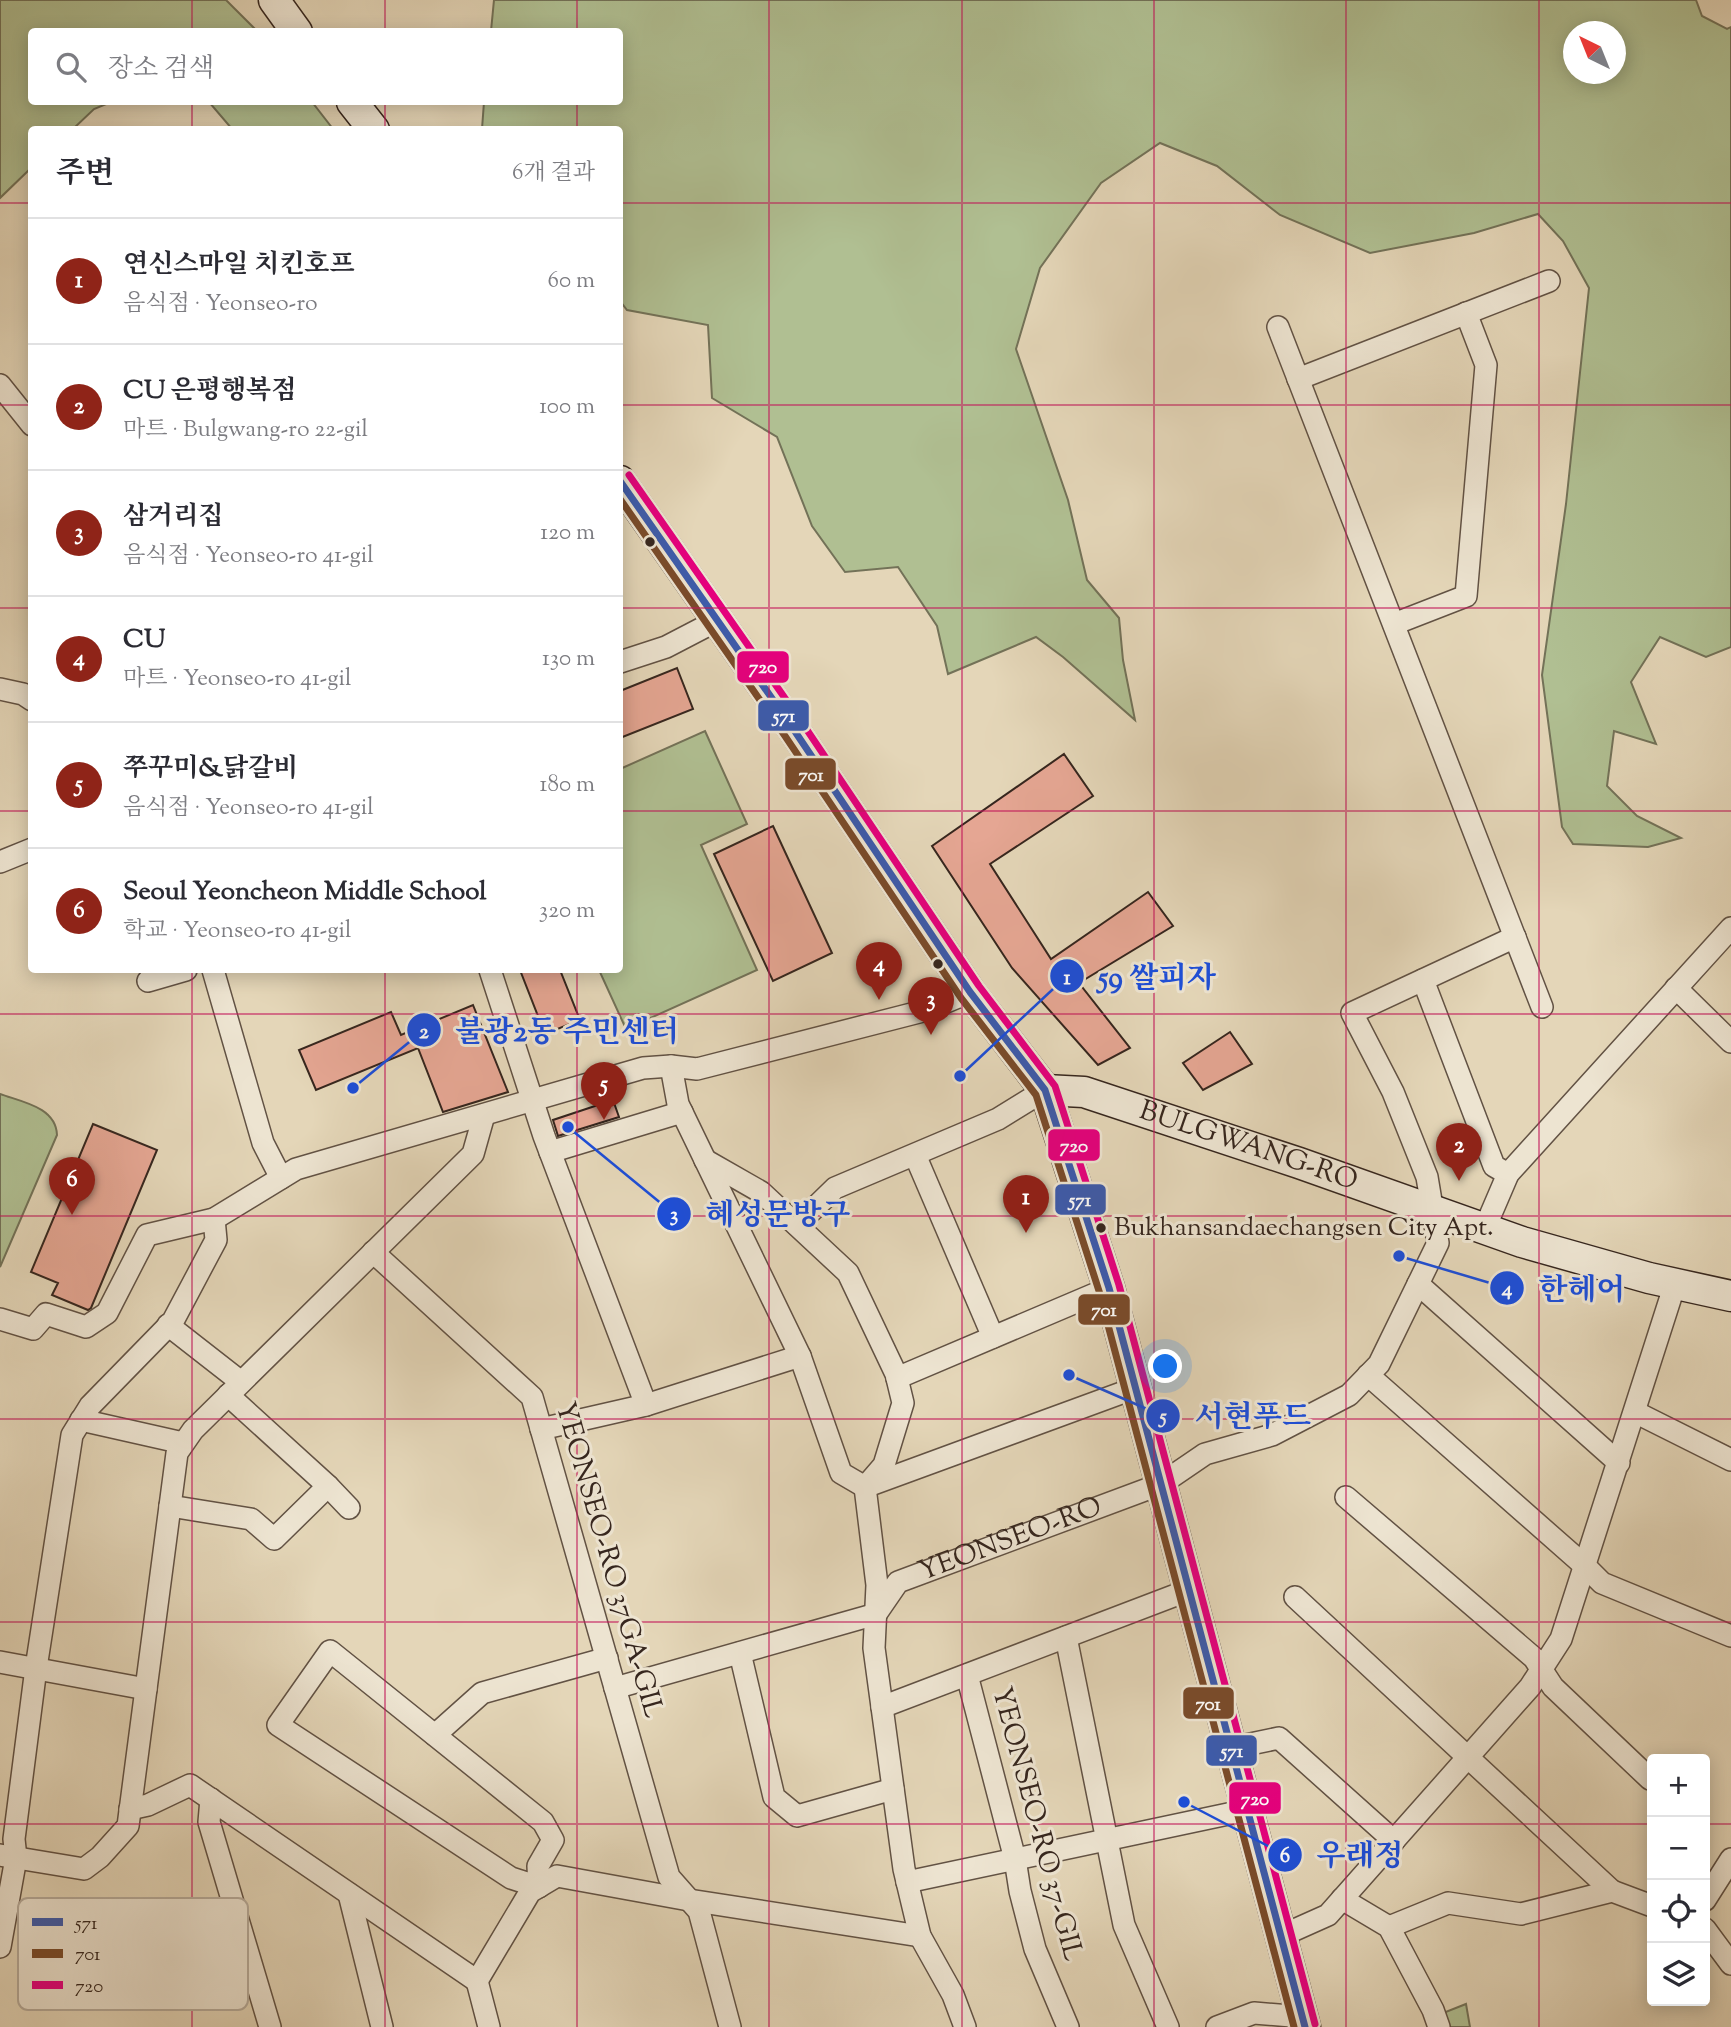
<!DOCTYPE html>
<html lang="ko">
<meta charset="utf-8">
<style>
body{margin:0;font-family:"Sorts Mill Goudy","Noto Serif KR",serif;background:#f7f7f7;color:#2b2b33}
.controls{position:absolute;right:21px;bottom:21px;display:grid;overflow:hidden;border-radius:7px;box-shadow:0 4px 18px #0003}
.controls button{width:63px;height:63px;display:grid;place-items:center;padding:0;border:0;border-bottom:2px solid #e1e1e2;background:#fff;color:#2b2b33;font:35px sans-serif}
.compass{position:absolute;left:1563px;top:21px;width:63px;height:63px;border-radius:50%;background:#fff;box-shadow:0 4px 18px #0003;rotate:317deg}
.you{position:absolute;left:1166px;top:1367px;width:24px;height:24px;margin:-18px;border:5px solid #fff;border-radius:50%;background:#1a73e8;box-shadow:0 0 0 10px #1a73e833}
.badge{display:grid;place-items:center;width:46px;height:46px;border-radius:50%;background:#8f2418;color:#fff;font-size:23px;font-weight:700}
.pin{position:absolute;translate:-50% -58px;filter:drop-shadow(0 2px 4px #0008)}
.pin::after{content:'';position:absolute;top:37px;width:24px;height:21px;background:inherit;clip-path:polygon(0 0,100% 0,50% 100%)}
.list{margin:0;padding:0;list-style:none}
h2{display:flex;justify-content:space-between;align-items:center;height:91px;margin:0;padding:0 28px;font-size:30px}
h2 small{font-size:23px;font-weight:400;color:#7c7c81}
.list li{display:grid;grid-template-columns:46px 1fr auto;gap:21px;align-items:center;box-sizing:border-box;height:126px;padding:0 28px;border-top:2px solid #e1e1e2}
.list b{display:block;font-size:26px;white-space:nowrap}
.list p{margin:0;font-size:23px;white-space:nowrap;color:#7c7c81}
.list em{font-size:23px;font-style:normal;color:#7c7c81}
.icon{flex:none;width:38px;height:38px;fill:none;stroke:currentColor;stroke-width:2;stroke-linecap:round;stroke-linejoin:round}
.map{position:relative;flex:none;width:1731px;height:2027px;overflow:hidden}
.search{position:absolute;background:#fff;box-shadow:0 4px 18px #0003;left:28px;top:28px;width:595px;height:77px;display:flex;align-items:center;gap:18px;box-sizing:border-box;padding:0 24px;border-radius:7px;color:#7c7c81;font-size:26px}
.panel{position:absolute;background:#fff;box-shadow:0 4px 18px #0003;left:28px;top:126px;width:595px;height:847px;border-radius:7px}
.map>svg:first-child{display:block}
</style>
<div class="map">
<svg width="1731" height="2027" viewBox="0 0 1731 2027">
<rect width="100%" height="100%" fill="#e4d6b8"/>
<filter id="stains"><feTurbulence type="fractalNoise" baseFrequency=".00286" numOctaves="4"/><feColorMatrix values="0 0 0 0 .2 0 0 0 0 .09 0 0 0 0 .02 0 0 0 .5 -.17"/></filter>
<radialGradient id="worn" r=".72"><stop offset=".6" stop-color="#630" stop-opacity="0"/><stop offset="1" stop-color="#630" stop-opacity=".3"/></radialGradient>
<path fill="#b0bf92" stroke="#737258" stroke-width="2" fill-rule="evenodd" d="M0,0H226L257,31L32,32V102H111L94,109L73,129L32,130L31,168L0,198Z
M494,0H1696L1702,16L1727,29L1731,27V647L1706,657L1660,637L1631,682L1656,744L1614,731L1607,786L1637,816L1681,838L1648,847L1573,844L1562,827L1542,675L1566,504L1589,288L1563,241L1538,214L1474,233L1370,253L1280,215L1217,166L1160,143L1101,183L1040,268L1016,349L1068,500L1087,580L1119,618L1123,660L1135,720L1063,657L1036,637L948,674L937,626L898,567L845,572L812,526L777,437L712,398L708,325L627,310L620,301V130L482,129L484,102H620V32L491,31ZM1574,32H1616V74H1574Z
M209,102H312L333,129H232Z
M705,731L747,824L701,845L757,970L626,1029L599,970H620V769Z
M0,1094C22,1102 56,1107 57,1135L0,1267Z
M1466,2004L1470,2027H1449L1443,2013Z"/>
<path fill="#e5a693" stroke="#36261e" stroke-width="2" d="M677,668L693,709L620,738V691Z
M1064,754L1093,796L990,864L1051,959L1148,892L1173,926L1079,983L1130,1048L1098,1065L1012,968L932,846Z
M773,826L832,953L773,981L714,854Z
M520,970H560L580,1020L545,1034Z
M473,1005L508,1092L443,1112L418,1048L316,1090L299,1050L391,1012L401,1035Z
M1230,1032L1252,1064L1203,1090L1183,1063Z
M613,1100L619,1117L558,1136L553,1120Z
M93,1124L157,1150L91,1308L88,1310L52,1295L58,1283L31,1272Z"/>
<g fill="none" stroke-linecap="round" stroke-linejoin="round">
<g stroke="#625244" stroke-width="24">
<g id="minor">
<path d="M1278,327L1542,1007"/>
<path d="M1298,379L1549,281"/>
<path d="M0,385L32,425"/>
<path d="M1394,624L1466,596L1486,365L1466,313"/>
<path d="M620,662L666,647L716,621"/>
<path d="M0,689L23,694L32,700"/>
<path d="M0,862L32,849"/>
<path d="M213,970L263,1143L281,1178"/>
<path d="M490,970L544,1136L646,1405"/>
<path d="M1423,980L1494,1166L1508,1174"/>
<path d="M148,981L186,970"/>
<path d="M1676,988L1731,1042"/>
<path d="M671,1066L678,1104L800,1356L841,1473L865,1487L1135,1388"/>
<path d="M550,1152L682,1112"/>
<path d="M915,1155L993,1337"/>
<path d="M705,1160L761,1192L848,1273L896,1374L903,1403L884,1465L865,1487L877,1585L874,1648L904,1869L920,1936L953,1995L965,2027"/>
<path d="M797,1225L835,1188L998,1119L1045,1090"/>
<path d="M1484,1230L1508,1174L1731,928"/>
<path d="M373,1252L532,1397L669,1877L699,1911L730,2027"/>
<path d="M1418,1284L1619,1463"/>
<path d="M0,1319L33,1329L46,1314L86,1327L107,1313L147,1235L214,1219L296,1169L643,1068L671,1066L697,1069L927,1010L970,992"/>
<path d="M168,1325L241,1382"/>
<path d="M1368,1375L1585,1566L1602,1583L1731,1636"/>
<path d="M897,1378L1109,1288"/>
<path d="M228,1395L328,1486L349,1508"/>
<path d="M1635,1412L1731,1460"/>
<path d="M81,1420L183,1443"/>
<path d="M541,1429L646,1405L800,1356"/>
<path d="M1346,1497L1534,1658L1553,1687L1650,1779"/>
<path d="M170,1506L251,1519L274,1539L328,1486"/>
<path d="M1295,1597L1612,1891"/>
<path d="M1066,1637L1124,1925L1168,2027"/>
<path d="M330,1651L543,1822L553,1840L538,1866L539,1887L511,1878L278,1725Z"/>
<path d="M740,1653L774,1797L797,1816L893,1789"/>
<path d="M0,1662L146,1689"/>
<path d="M967,1675L1015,1859L1020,1891L1035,1949L1068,2027"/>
<path id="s1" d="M615,1688L876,1614L898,1582L1161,1484L1205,1454L1272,1435L1349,1395L1379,1364L1438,1243L1427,1177L1393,1092L1352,1013L1515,937"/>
<path d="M882,1707L1189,1590"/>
<path d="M435,1735L482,1693L607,1658"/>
<path d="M1231,1748L1279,1738L1394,1841"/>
<path d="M211,1799L209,1822L270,2027"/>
<path d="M130,1809L148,1805L190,1785L477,1981"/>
<path d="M0,1855L84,1869L100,1857L128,1826L177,1453L193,1430L473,1154L484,1115"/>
<path d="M907,1882L1247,1810"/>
<path d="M349,1894L382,2027"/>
<path d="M1342,1899L1389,1927L1433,2010L1439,2027"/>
<path d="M1705,1900L1731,1859"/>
<path d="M1389,1927L1448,1903L1521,1914L1612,1891L1652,1906"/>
<path d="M1705,1929L1731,1964"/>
<path d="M1281,1936L1328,1915L1530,1687L1561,1639L1675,1284"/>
<path d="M0,1947L16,1858L14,1839L36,1668L72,1435L90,1406L173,1321L216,1240L214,1219"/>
<path d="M477,1981L530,1892L557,1876L689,1900L920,1936"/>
<path d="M477,1981L489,2027"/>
<path d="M1217,2027L1254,2013L1303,2017"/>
</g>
</g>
<g stroke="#36261e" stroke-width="33">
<g id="secondary">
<path d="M274,0L297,32"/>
<path d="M352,102L374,130"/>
<path d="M620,481L794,730L970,992L1045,1090L1109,1288L1305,2027"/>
<path id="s2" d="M1045,1090L1084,1092L1299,1163L1522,1242L1649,1278L1731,1296"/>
</g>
</g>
<use href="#minor" stroke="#ede4d1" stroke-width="21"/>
<use href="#secondary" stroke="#ede4d1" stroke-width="30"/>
<g stroke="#ede4d1" stroke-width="12">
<path id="bus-1" d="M620,481L794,730L970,992L1045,1090L1109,1288L1305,2027"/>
</g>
<g stroke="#ede4d1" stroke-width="12">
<path id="bus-2" d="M620,499L785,736L961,998L1036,1095L1099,1291L1294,2027"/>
</g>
<g stroke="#ede4d1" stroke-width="12">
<path id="bus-3" d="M629,475L803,724L979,986L1055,1086L1119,1285L1315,2024"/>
</g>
<use href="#bus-1" stroke="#3d5bab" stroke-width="7"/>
<use href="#bus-2" stroke="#7a4b2a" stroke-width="7"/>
<use href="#bus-3" stroke="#e5007d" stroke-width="7"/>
</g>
<path fill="none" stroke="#c2185b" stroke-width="2" stroke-opacity="0.55" d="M192,0V32M385,0V32M577,0V32M769,0V2027M962,0V2027M1154,0V2027M1346,0V2027M1539,0V2027M192,102V130M385,102V130M577,102V130M0,203H32M620,203H1731M0,405H32M620,405H1731M0,608H32M620,608H1731M0,811H32M620,811H1731M192,970V2027M385,970V2027M577,970V2027M0,1014H1731M0,1216H1731M0,1419H1731M0,1622H1731M0,1824H1652M1705,1824H1731"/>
<g fill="#36261e" stroke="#ede4d1" stroke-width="2.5">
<circle cx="650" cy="542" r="6"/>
<circle cx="938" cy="964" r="6"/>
<circle cx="1101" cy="1228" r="6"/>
</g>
<g text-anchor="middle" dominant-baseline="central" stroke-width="6" stroke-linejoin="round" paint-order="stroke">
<g font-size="26" fill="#36261e" stroke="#ede4d1" text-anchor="start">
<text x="1114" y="1228">Bukhansandaechangsen City Apt.</text>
</g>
<g font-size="28" fill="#36261e" stroke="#ede4d1">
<text stroke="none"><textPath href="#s2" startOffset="212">BULGWANG-RO</textPath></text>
<text stroke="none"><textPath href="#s1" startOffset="430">YEONSEO-RO</textPath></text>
<text transform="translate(608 1560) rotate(74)">YEONSEO-RO 37GA-GIL</text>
<text transform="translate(1036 1824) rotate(75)">YEONSEO-RO 37-GIL</text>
</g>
</g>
<rect x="18" y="1898" width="230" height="112" rx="10" fill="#ede4d1" stroke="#b6ab9b" stroke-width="2"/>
<rect x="32" y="1918" width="31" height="8" fill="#3d5bab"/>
<rect x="32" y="1949" width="31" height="9" fill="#7a4b2a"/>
<rect x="32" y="1981" width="31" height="8" fill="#e5007d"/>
<g font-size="19" fill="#36261e">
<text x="75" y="1929">571</text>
<text x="75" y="1960">701</text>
<text x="75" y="1992">720</text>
</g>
<path fill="none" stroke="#1d4ed8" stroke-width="2.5" d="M960 1076L1067 976M353 1088L424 1030M568 1127L674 1214M1399 1256L1507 1288M1069 1375L1163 1416M1184 1802L1285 1855"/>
<g fill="#1d4ed8" stroke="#ede4d1" stroke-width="2.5">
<circle cx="960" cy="1076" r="7"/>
<circle cx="353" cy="1088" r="7"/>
<circle cx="568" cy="1127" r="7"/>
<circle cx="1399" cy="1256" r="7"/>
<circle cx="1069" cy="1375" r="7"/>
<circle cx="1184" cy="1802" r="7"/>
<circle cx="1067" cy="976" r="18"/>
<circle cx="424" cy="1030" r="18"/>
<circle cx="674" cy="1214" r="18"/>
<circle cx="1507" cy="1288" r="18"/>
<circle cx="1163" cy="1416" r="18"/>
<circle cx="1285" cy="1855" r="18"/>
</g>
<g font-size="21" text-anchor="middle" font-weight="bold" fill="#fff">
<text x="1067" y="984">1</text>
<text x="424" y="1038">2</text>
<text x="674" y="1221">3</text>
<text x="1507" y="1295">4</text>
<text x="1163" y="1423">5</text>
<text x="1285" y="1862">6</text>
</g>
<g font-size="30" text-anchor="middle" font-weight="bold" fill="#1d4ed8" stroke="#ede4d1" stroke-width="6" stroke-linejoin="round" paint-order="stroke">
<text x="1157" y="987">59 쌀피자</text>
<text x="567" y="1041">불광2동 주민센터</text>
<text x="778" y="1224">혜성문방구</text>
<text x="1582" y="1299">한헤어</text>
<text x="1253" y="1426">서현푸드</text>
<text x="1360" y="1865">우래정</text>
</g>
<g stroke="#ede4d1" stroke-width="2.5">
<rect x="736" y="650" width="54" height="34" rx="7" fill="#e5007d"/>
<rect x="757" y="699" width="53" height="33" rx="7" fill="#3d5bab"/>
<rect x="784" y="757" width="53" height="34" rx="7" fill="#7a4b2a"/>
<rect x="1047" y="1128" width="54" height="34" rx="7" fill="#e5007d"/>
<rect x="1054" y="1183" width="53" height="33" rx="7" fill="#3d5bab"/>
<rect x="1077" y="1293" width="54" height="33" rx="7" fill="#7a4b2a"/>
<rect x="1182" y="1686" width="53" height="34" rx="7" fill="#7a4b2a"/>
<rect x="1205" y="1734" width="53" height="33" rx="7" fill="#3d5bab"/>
<rect x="1228" y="1781" width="54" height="34" rx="7" fill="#e5007d"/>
</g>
<g font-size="19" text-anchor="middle" font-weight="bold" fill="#fff">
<text x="763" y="673">720</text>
<text x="784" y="722">571</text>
<text x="811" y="781">701</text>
<text x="1074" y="1152">720</text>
<text x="1080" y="1206">571</text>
<text x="1104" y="1316">701</text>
<text x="1208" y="1710">701</text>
<text x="1232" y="1757">571</text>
<text x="1255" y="1805">720</text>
</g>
<rect width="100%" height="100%" filter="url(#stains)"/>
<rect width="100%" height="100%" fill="url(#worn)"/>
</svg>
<div class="controls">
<button>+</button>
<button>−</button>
<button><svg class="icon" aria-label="locate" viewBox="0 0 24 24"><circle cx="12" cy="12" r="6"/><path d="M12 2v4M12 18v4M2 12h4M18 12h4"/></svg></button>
<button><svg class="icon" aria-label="layers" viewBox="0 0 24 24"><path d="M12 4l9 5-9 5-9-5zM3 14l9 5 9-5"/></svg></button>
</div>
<svg class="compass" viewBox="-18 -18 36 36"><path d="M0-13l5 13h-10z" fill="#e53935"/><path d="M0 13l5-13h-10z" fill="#7c7c81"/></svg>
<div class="you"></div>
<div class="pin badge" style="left:1026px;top:1233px">1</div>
<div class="pin badge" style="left:1459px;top:1181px">2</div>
<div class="pin badge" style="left:931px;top:1035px">3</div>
<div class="pin badge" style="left:879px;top:1000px">4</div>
<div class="pin badge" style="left:604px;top:1120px">5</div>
<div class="pin badge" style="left:72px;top:1215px">6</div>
<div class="search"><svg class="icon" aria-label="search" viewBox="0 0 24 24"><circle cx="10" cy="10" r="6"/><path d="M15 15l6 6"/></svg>장소 검색</div>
<section class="panel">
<h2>주변<small>6개 결과</small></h2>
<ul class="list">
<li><span class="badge">1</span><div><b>연신스마일 치킨호프</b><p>음식점 · Yeonseo-ro</p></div><em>60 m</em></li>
<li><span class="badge">2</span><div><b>CU 은평행복점</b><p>마트 · Bulgwang-ro 22-gil</p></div><em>100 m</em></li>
<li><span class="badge">3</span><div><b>삼거리집</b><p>음식점 · Yeonseo-ro 41-gil</p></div><em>120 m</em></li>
<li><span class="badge">4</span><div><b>CU</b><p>마트 · Yeonseo-ro 41-gil</p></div><em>130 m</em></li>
<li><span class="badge">5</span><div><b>쭈꾸미&amp;닭갈비</b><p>음식점 · Yeonseo-ro 41-gil</p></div><em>180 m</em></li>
<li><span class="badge">6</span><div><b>Seoul Yeoncheon Middle School</b><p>학교 · Yeonseo-ro 41-gil</p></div><em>320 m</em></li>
</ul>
</section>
</div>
